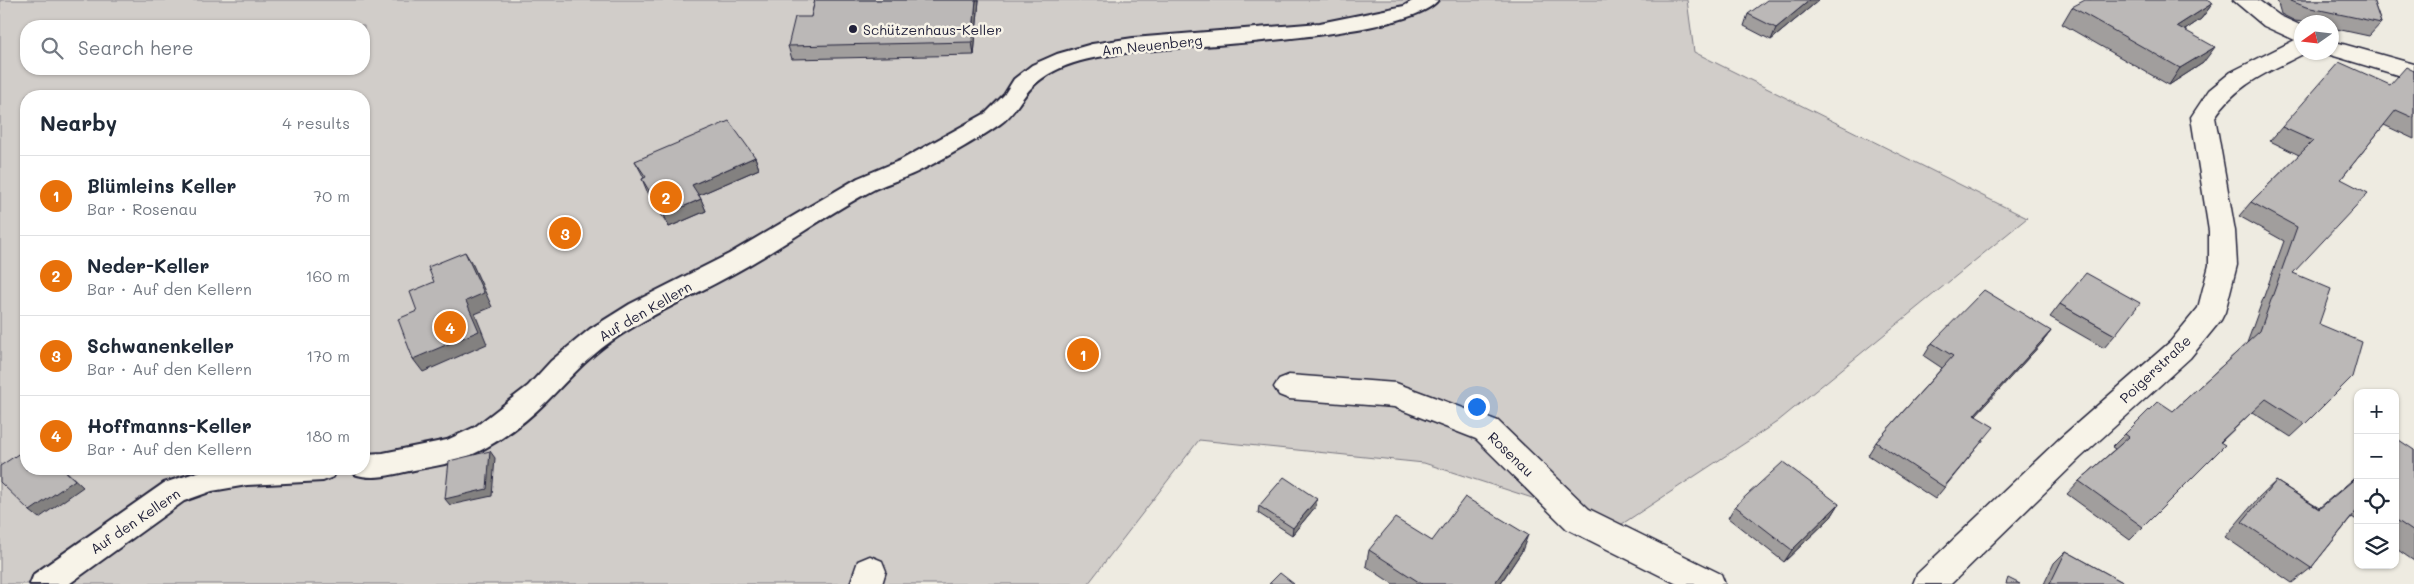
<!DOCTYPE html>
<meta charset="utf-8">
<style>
body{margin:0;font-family:Mali,sans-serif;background:#f6f6f7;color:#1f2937}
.controls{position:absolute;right:15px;bottom:15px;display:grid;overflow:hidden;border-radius:10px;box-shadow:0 1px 4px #0004}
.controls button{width:45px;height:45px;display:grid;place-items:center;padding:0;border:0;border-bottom:1px solid #e0e1e3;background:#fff;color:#1f2937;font:25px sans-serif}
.compass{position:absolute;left:2294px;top:15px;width:45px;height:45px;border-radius:50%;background:#fff;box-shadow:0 1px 4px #0004;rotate:256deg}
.you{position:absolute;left:1476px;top:406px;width:18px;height:18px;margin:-12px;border:4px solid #fff;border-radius:50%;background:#1a73e8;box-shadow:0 0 0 8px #1a73e833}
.badge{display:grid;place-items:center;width:32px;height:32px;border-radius:50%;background:#b45309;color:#fff;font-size:16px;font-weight:700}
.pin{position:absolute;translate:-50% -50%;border:2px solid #fff;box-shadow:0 1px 5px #0006}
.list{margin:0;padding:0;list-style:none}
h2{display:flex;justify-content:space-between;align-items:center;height:65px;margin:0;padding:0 20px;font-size:21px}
h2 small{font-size:16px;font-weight:400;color:#747a83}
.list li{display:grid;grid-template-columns:32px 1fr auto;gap:15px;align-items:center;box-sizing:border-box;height:80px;padding:0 20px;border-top:1px solid #e0e1e3}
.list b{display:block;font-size:19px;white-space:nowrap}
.list p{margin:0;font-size:16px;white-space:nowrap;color:#747a83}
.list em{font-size:16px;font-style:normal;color:#747a83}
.icon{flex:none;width:28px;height:28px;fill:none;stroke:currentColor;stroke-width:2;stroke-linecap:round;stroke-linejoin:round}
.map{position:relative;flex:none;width:2414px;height:584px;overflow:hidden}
.search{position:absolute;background:#fff;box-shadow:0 1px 4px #0004;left:20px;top:20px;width:350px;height:55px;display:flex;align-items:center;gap:12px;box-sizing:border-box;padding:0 18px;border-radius:20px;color:#747a83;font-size:19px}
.panel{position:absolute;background:#fff;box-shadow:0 1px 4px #0004;left:20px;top:90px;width:350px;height:385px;border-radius:20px}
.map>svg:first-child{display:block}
</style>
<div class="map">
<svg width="2414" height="584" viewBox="0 0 2414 584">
<rect width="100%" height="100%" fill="#eeebe1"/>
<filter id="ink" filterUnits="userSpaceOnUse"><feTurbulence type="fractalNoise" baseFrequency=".02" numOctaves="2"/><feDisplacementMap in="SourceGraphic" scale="10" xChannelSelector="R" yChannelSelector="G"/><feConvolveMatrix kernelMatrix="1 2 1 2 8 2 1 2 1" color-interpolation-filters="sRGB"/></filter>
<g filter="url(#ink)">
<path fill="#d1cdc9" stroke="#7a7882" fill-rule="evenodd" d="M0,0H1687L1694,52L2027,218L1777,422L1619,526L1424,463L1199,440L1088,584H0ZM26,26H364V69H26ZM26,96H364V469H26Z"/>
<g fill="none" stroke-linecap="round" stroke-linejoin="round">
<g stroke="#22223b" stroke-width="4">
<path id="pedestrian" d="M1414,0H1438C1409,38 1189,45 1134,52C1099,56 1058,61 1032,87C1020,99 1014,115 1000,124C977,140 940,161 915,173C902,179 888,183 875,189C832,211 791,241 749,265C703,292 653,312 610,342C586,359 568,380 547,401C522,426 490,449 456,461C443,465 428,467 414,470C394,474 374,481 354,474L351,469H364V454L383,453L447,440L475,427L528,386L551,361L590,329L630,304L729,254L858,178L901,160L986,113L1004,95L1014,79L1032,65L1057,54L1092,44L1133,38L1320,23L1404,6Z
M207,469H337L333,477L323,481L247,485L212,491L184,501L69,584H30L34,574L164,483Z"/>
</g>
<g stroke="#22223b" stroke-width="3">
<path id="minor" d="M2233,0H2258L2280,16L2302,26V52H2307C2271,71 2238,82 2215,117L2235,231L2237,265L2225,312L2221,320L2190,358L2080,458L1951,584H1913L1917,574L2058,440L2170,342L2198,308L2209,265V231L2191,117L2209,90L2231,72L2295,40L2264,26Z
M2332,41L2414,64V80L2324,53L2332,52Z
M1289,375L1396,383L1498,421L1589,509L1721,574L1725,584H1677L1567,529L1476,439L1394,407L1289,399L1279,395L1274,387L1279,379Z
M870,556L882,561L886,571L882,584H850L858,561Z"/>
</g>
<use href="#pedestrian" fill="#f7f3e8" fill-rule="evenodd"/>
<use href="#minor" fill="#f7f3e8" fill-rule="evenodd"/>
</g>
<path fill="#a19e9d" stroke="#22223b" d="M815,0H979L974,55L792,59L788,46L811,17Z
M1819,0L1771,40L1744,26L1748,14Z
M2277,0H2373L2381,23L2369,36L2332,28V22H2303L2295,21L2281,14Z
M2213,3L2201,19L2185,30L2203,63L2169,85L2062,24L2072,7Z
M2414,71V139L2384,125L2341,179L2293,273L2319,324L2305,424L2291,437L2252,412L2221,442L2143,527L2130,540L2067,494L2079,481L2115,449L2112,447L2125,434L2173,411L2247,343L2284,241L2239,216L2251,202L2299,155L2270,141L2282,127L2390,85Z
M755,157L759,169L699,195L706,211L669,227L647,191L642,179L644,178L641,172L635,161Z
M2060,304L2115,335L2104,348L2050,317Z
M2051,331L2041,344L1975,415L1984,439L1935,499L1868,455L1876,442L1942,368L1924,356L1932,343Z
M2395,444L2414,450V561L2395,548Z
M2358,475V521L2352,517L2311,568L2292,583L2225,537L2259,497L2276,481L2319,508Z
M1839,504L1831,517L1784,562L1728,518L1735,506Z
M1259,506H1316L1292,535L1258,513Z
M1432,541L1522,551L1500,584H1393L1366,566L1369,550Z
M2066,551L2126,584H2044L2054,563Z"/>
<path fill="#838180" stroke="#22223b" d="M976,0H979L974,55L972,42Z
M1810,0H1819L1771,40L1776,28Z
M2213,3L2201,19L2166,43L2177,26Z
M2215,47L2203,63L2169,85L2180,68Z
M755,157L759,169L697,196L692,185Z
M701,199L706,211L669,227L664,215Z
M465,252L473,265L492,307L475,314L487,344L423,372L413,359L466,301Z
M2051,331L2041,344L1965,427L1974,415Z
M490,451L495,458L492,496L450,505L445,499Z
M63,469H64L83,487L39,518L30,511Z
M1317,499L1316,506L1292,535L1293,528Z
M1839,504L1831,517L1784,562L1792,550Z
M1528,535L1522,551L1500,584H1494Z"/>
<path fill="#bbb8b7" stroke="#22223b" d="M815,0H976L972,42L788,46L795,17H811Z
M1767,0H1810L1776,28L1748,14Z
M2085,0H2207L2213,3L2177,26L2215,47L2180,68L2072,7Z
M2291,0H2373L2381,23L2306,7L2291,1Z
M2339,62L2390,85L2406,67L2414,71V118L2396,110L2341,179L2368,193L2293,273L2331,289L2319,324L2362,342L2352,377L2305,424L2266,399L2220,442L2225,445L2143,527L2079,481L2129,437L2125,434L2158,401L2173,411L2260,331L2297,227L2251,202L2313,141L2282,127Z
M729,121L755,157L692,185L701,199L664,215L642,179L646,177L635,161Z
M465,252L484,293L466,301L479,331L413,359L398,319L417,311L410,292L434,282L428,267Z
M2086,273L2140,303L2115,335L2060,304Z
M1984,290L2051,331L1974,415L1994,427L1944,487L1876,442L1953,356L1932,343Z
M2399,440L2414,450V532L2395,519V444Z
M26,449V469H63L75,480L30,511L0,482V466Z
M490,451L487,489L445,499L449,461Z
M1783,462L1839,504L1792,550L1735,506Z
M2358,476V509L2311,568L2242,522L2276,481L2319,509Z
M1284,477L1317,499L1293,528L1259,506Z
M1465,497L1528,535L1494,584H1422L1369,550L1395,518L1432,541Z
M2066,551L2126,584H2050Z
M1280,573L1294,584H1269Z
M2008,578L2020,584H2006Z"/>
</g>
<circle fill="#22223b" stroke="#f7f3e8" stroke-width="2" cx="853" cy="29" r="5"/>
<g text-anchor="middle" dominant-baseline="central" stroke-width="5" stroke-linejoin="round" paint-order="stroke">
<g font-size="14" fill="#22223b" stroke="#f7f3e8" text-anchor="start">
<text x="863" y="29">Schützenhaus-Keller</text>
</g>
<g font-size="14" fill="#22223b" stroke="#f7f3e8">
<text transform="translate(1152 45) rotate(-6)">Am Neuenberg</text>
<text transform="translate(645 311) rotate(-30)">Auf den Kellern</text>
<text transform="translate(2155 369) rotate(-43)">Poigerstraße</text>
<text transform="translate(1511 454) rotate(44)">Rosenau</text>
<text transform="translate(135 521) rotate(-34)">Auf den Kellern</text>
</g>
</g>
</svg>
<div class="controls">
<button>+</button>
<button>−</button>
<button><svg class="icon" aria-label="locate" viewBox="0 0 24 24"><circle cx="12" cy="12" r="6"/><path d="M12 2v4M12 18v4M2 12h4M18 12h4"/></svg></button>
<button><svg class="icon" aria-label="layers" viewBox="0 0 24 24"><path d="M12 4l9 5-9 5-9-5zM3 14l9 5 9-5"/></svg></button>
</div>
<svg class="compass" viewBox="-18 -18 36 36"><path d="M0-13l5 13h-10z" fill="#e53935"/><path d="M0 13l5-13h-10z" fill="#747a83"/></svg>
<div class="you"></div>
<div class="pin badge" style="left:1083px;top:354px;background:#e8710a">1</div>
<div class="pin badge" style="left:666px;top:197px;background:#e8710a">2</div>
<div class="pin badge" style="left:565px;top:233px;background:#e8710a">3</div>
<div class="pin badge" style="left:450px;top:327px;background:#e8710a">4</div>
<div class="search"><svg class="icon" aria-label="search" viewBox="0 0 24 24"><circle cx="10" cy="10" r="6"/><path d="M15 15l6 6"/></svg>Search here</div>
<section class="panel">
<h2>Nearby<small>4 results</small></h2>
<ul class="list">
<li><span class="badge" style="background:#e8710a">1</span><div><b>Blümleins Keller</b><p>Bar · Rosenau</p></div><em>70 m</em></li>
<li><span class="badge" style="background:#e8710a">2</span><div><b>Neder-Keller</b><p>Bar · Auf den Kellern</p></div><em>160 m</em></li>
<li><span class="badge" style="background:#e8710a">3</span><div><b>Schwanenkeller</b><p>Bar · Auf den Kellern</p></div><em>170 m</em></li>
<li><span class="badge" style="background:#e8710a">4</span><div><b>Hoffmanns-Keller</b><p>Bar · Auf den Kellern</p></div><em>180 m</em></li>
</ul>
</section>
</div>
